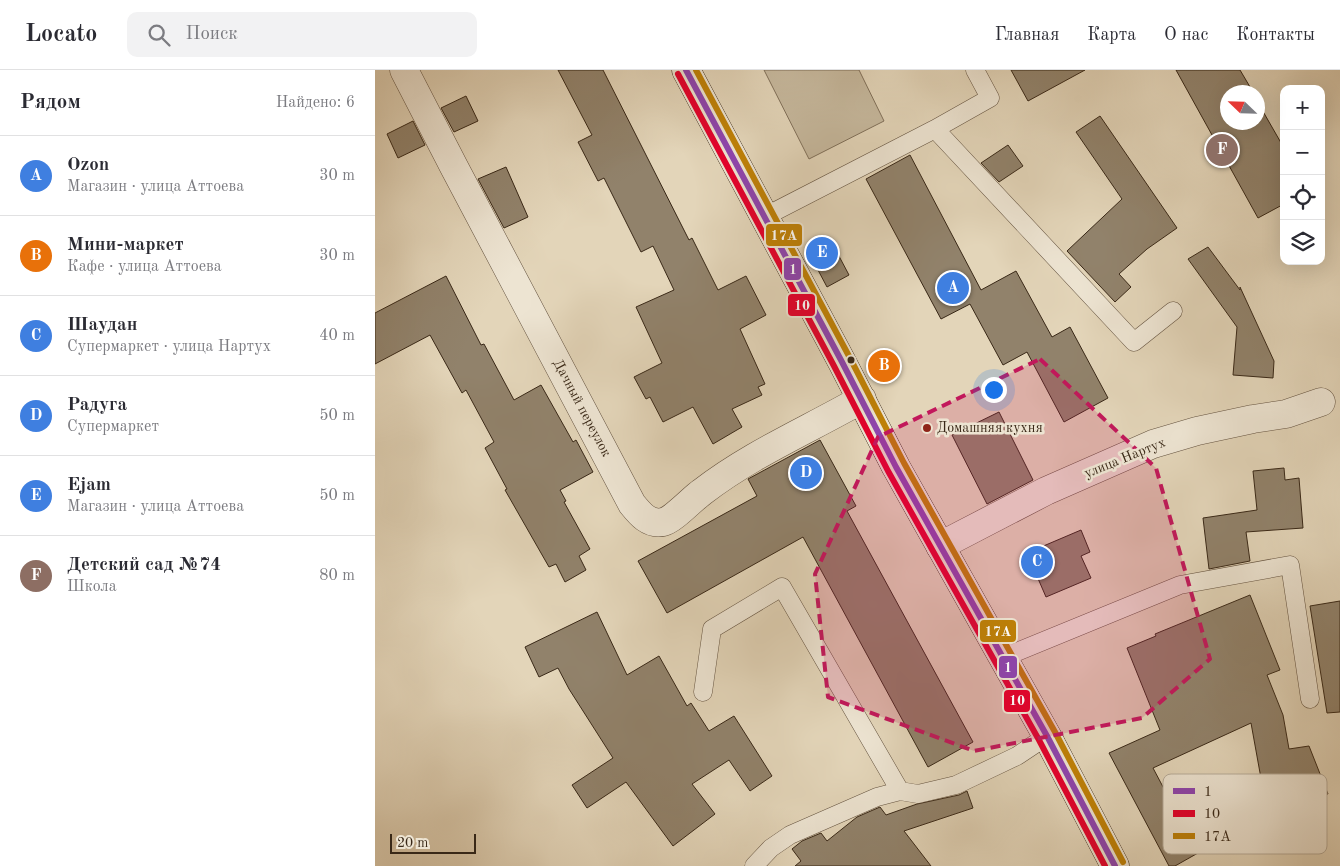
<!DOCTYPE html>
<html lang="ru">
<meta charset="utf-8">
<style>
body{margin:0;font-family:"Old Standard TT",serif;background:#f2f2f3;color:#2b2b33}
.controls{position:absolute;right:15px;top:15px;display:grid;overflow:hidden;border-radius:10px;box-shadow:0 5px 20px #0002}
.controls button{width:45px;height:45px;display:grid;place-items:center;padding:0;border:0;border-bottom:1px solid #e1e1e2;background:#fff;color:#2b2b33;font:25px sans-serif}
.compass{position:absolute;left:845px;top:15px;width:45px;height:45px;border-radius:50%;background:#fff;box-shadow:0 5px 20px #0002;rotate:293deg}
.scale{position:absolute;left:15px;bottom:12px;width:86px;box-sizing:border-box;padding-left:5px;border:2px solid #392817;border-top:0;font-size:14px;line-height:18px;white-space:nowrap;color:#392817;-webkit-text-stroke:4px #ede4d2;paint-order:stroke}
.you{position:absolute;left:618px;top:319px;width:18px;height:18px;margin:-12px;border:4px solid #fff;border-radius:50%;background:#1a73e8;box-shadow:0 0 0 8px #1a73e833}
.badge{display:grid;place-items:center;width:32px;height:32px;border-radius:50%;background:#db2777;color:#fff;font-size:16px;font-weight:700}
.pin{position:absolute;translate:-50% -50%;border:2px solid #fff;box-shadow:0 1px 5px #0006}
.list{margin:0;padding:0;list-style:none}
h2{display:flex;justify-content:space-between;align-items:center;height:65px;margin:0;padding:0 20px;font-size:21px}
h2 small{font-size:16px;font-weight:400;color:#7c7c81}
.list li{display:grid;grid-template-columns:32px 1fr auto;gap:15px;align-items:center;box-sizing:border-box;height:80px;padding:0 20px;border-top:1px solid #e1e1e2}
.list b{display:block;font-size:19px;white-space:nowrap}
.list p{margin:0;font-size:16px;white-space:nowrap;color:#7c7c81}
.list em{font-size:16px;font-style:normal;color:#7c7c81}
.icon{flex:none;width:28px;height:28px;fill:none;stroke:currentColor;stroke-width:2;stroke-linecap:round;stroke-linejoin:round}
.map{position:relative;flex:none;width:965px;height:796px;overflow:hidden}
header{display:flex;align-items:center;gap:30px;box-sizing:border-box;height:70px;padding:0 25px;background:#fff;border-bottom:1px solid #e1e1e2}
header strong{font-size:24px}
nav{display:flex;gap:28px;margin-inline-start:auto;font-size:18px}
.search{width:350px;height:45px;background:#f2f2f3;display:flex;align-items:center;gap:12px;box-sizing:border-box;padding:0 18px;border-radius:10px;color:#7c7c81;font-size:19px}
main{display:flex}
aside{flex:1;background:#fff}
.map>svg:first-child{display:block}
</style>
<header>
<strong>Locato</strong>
<div class="search"><svg class="icon" aria-label="search" viewBox="0 0 24 24"><circle cx="10" cy="10" r="6"/><path d="M15 15l6 6"/></svg>Поиск</div>
<nav><a>Главная</a><a>Карта</a><a>О нас</a><a>Контакты</a></nav>
</header>
<main>
<aside>
<h2>Рядом<small>Найдено: 6</small></h2>
<ul class="list">
<li><span class="badge" style="background:#3f7fe0">A</span><div><b>Ozon</b><p>Магазин · улица Аттоева</p></div><em>30 m</em></li>
<li><span class="badge" style="background:#e8710a">B</span><div><b>Мини-маркет</b><p>Кафе · улица Аттоева</p></div><em>30 m</em></li>
<li><span class="badge" style="background:#3f7fe0">C</span><div><b>Шаудан</b><p>Супермаркет · улица Нартух</p></div><em>40 m</em></li>
<li><span class="badge" style="background:#3f7fe0">D</span><div><b>Радуга</b><p>Супермаркет</p></div><em>50 m</em></li>
<li><span class="badge" style="background:#3f7fe0">E</span><div><b>Ejam</b><p>Магазин · улица Аттоева</p></div><em>50 m</em></li>
<li><span class="badge" style="background:#8d6e63">F</span><div><b>Детский сад №74</b><p>Школа</p></div><em>80 m</em></li>
</ul>
</aside>
<div class="map">
<svg width="965" height="796" viewBox="0 0 965 796">
<rect width="100%" height="100%" fill="#e3d5b9"/>
<filter id="stains"><feTurbulence type="fractalNoise" baseFrequency=".004" numOctaves="4"/><feColorMatrix values="0 0 0 0 .2 0 0 0 0 .09 0 0 0 0 .02 0 0 0 .5 -.17"/></filter>
<radialGradient id="worn" r=".72"><stop offset=".6" stop-color="#630" stop-opacity="0"/><stop offset="1" stop-color="#630" stop-opacity=".3"/></radialGradient>
<path fill="#c6b89d" stroke="#80705a" d="M389,0H484L509,51L434,89Z"/>
<path fill="#91826b" stroke="#392817" d="M183,0H228L314,170L317,168L343,220L371,206L391,245L365,259L390,314L383,317L387,325L357,339L367,357L338,374L318,337L288,352L275,327L271,329L259,307L287,293L261,237L299,220L278,176L266,182L229,108L223,111L203,72L217,65Z
M636,0H710L653,31Z
M801,0H865L878,22H852V52H882V31L909,78V134L883,148Z
M91,26L103,51L79,62L66,38Z
M725,46L802,158L772,179L744,204L756,217L740,232L692,181L747,129L701,62Z
M38,51L50,75L23,88L12,64Z
M633,75L648,96L624,112L606,93Z
M535,85L606,220L641,201L677,267L695,257L733,328L689,352L652,282L628,295L595,234L566,249L491,109Z
M131,97L153,147L129,158L103,109Z
M456,171L474,205L452,217L434,183Z
M833,177L865,220V217L899,291L898,308L858,305L862,257L813,189Z
M71,206L106,275L109,274L139,330L166,315L198,372L201,370L218,402L185,420L191,431L189,432L215,479L204,486L211,500L190,512L181,494L174,497L130,420L132,419L110,378L119,372L91,320L87,323L55,265L0,294V243Z
M624,342L658,410L612,434L577,365Z
M445,370L481,436L472,441L598,672L553,697L428,467L292,543L263,491L382,426L373,409Z
M909,398L910,410L924,408L928,458L871,462L875,491L834,499L828,448L882,440L878,401Z
M706,460L715,482L706,486L716,508L671,527L652,483Z
M875,525L905,600L892,605L908,645L914,679L934,676L953,724L924,728L929,753L867,776L859,749L891,736L876,653L778,698L823,783L800,796H794L734,683L785,660L752,578L781,566L780,564Z
M965,531V642L952,643L935,536Z
M222,542L252,605L284,586L312,636L316,633L334,661L359,646L397,706L375,721L354,690L317,714L340,744L298,776L251,712L212,738L197,715L238,688L194,619L183,598L164,607L150,577Z
M592,721L598,738L529,761L556,796H420L426,791L417,779L427,771L446,763L452,771L482,747L505,737L511,745L542,734L584,725Z"/>
<g fill="none" stroke-linecap="round" stroke-linejoin="round">
<g stroke="#645340" stroke-width="19">
<path id="lane" d="M560,59L615,28L600,0
M389,147L560,59L759,272L798,241
M627,588L805,515L915,495L935,629
M328,622L337,559L407,517L525,721
M379,796L396,778L415,765L502,727L525,721L543,724L581,715L642,686L672,666"/>
</g>
<g stroke="#645340" stroke-width="29">
<path id="street" d="M29,0L78,95L257,434C265,444 274,455 288,452C298,450 317,429 327,422C376,384 433,360 487,329
M565,476L671,421L778,374L822,361L878,349L911,344L946,332"/>
</g>
<g stroke="#392817" stroke-width="29">
<path id="secondary" d="M311,0L467,292L521,397L672,666L740,796"/>
</g>
<use href="#lane" stroke="#ede4d2" stroke-width="18"/>
<use href="#street" stroke="#ede4d2" stroke-width="28"/>
<use href="#secondary" stroke="#ede4d2" stroke-width="28"/>
<g stroke="#ede4d2" stroke-width="10">
<path id="bus-1" d="M311,0L467,292L521,397L672,666L740,796"/>
</g>
<g stroke="#ede4d2" stroke-width="10">
<path id="bus-2" d="M303,4L459,296L513,401L664,670L730,796"/>
</g>
<g stroke="#ede4d2" stroke-width="10">
<path id="bus-3" d="M321,0L475,288L529,393L680,662L748,792"/>
</g>
<use href="#bus-1" stroke="#8e44ad" stroke-width="6"/>
<use href="#bus-2" stroke="#e4002b" stroke-width="6"/>
<use href="#bus-3" stroke="#be8007" stroke-width="6"/>
</g>
<path fill="#c2185b" fill-opacity="0.2" stroke="#c2185b" stroke-width="4" stroke-dasharray="10 6" stroke-linejoin="round" d="M665,289L781,398L835,589L767,648L599,681L453,627L440,504L503,367Z"/>
<circle fill="#392817" stroke="#ede4d2" stroke-width="2" cx="476" cy="290" r="4.5"/>
<circle fill="#8f2418" stroke="#ede4d2" stroke-width="2" cx="552" cy="358" r="5"/>
<g text-anchor="middle" dominant-baseline="central" stroke-width="5" stroke-linejoin="round" paint-order="stroke">
<g font-size="14" fill="#392817" stroke="#ede4d2">
<text transform="translate(207 338) rotate(62)">Дачный переулок</text>
<text transform="translate(750 388) rotate(-22)">улица Нартух</text>
</g>
<g font-size="14" fill="#392817" stroke="#ede4d2" text-anchor="start">
<text x="562" y="358">Домашняя кухня</text>
</g>
</g>
<rect x="788" y="704" width="164" height="80" rx="8" fill="#ede4d2" stroke="#b7ac9a" stroke-width="1"/>
<rect x="798" y="718" width="22" height="6" fill="#8e44ad"/>
<rect x="798" y="740" width="22" height="7" fill="#e4002b"/>
<rect x="798" y="763" width="22" height="6" fill="#be8007"/>
<g font-size="14" fill="#392817">
<text x="829" y="726">1</text>
<text x="829" y="748">10</text>
<text x="829" y="771">17А</text>
</g>
<g stroke="#ede4d2" stroke-width="2">
<rect x="390" y="153" width="38" height="24" rx="5" fill="#be8007"/>
<rect x="408" y="187" width="19" height="24" rx="5" fill="#8e44ad"/>
<rect x="412" y="223" width="29" height="24" rx="5" fill="#e4002b"/>
<rect x="604" y="549" width="38" height="24" rx="5" fill="#be8007"/>
<rect x="623" y="585" width="20" height="24" rx="5" fill="#8e44ad"/>
<rect x="628" y="619" width="28" height="24" rx="5" fill="#e4002b"/>
</g>
<g font-size="14" text-anchor="middle" font-weight="bold" fill="#fff">
<text x="409" y="170">17А</text>
<text x="418" y="204">1</text>
<text x="427" y="240">10</text>
<text x="623" y="566">17А</text>
<text x="633" y="602">1</text>
<text x="642" y="635">10</text>
</g>
<rect width="100%" height="100%" filter="url(#stains)"/>
<rect width="100%" height="100%" fill="url(#worn)"/>
</svg>
<div class="controls">
<button>+</button>
<button>−</button>
<button><svg class="icon" aria-label="locate" viewBox="0 0 24 24"><circle cx="12" cy="12" r="6"/><path d="M12 2v4M12 18v4M2 12h4M18 12h4"/></svg></button>
<button><svg class="icon" aria-label="layers" viewBox="0 0 24 24"><path d="M12 4l9 5-9 5-9-5zM3 14l9 5 9-5"/></svg></button>
</div>
<svg class="compass" viewBox="-18 -18 36 36"><path d="M0-13l5 13h-10z" fill="#e53935"/><path d="M0 13l5-13h-10z" fill="#7c7c81"/></svg>
<div class="scale">20 m</div>
<div class="you"></div>
<div class="pin badge" style="left:578px;top:218px;background:#3f7fe0">A</div>
<div class="pin badge" style="left:509px;top:296px;background:#e8710a">B</div>
<div class="pin badge" style="left:662px;top:492px;background:#3f7fe0">C</div>
<div class="pin badge" style="left:431px;top:403px;background:#3f7fe0">D</div>
<div class="pin badge" style="left:447px;top:183px;background:#3f7fe0">E</div>
<div class="pin badge" style="left:847px;top:80px;background:#8d6e63">F</div>
</div>
</main>
